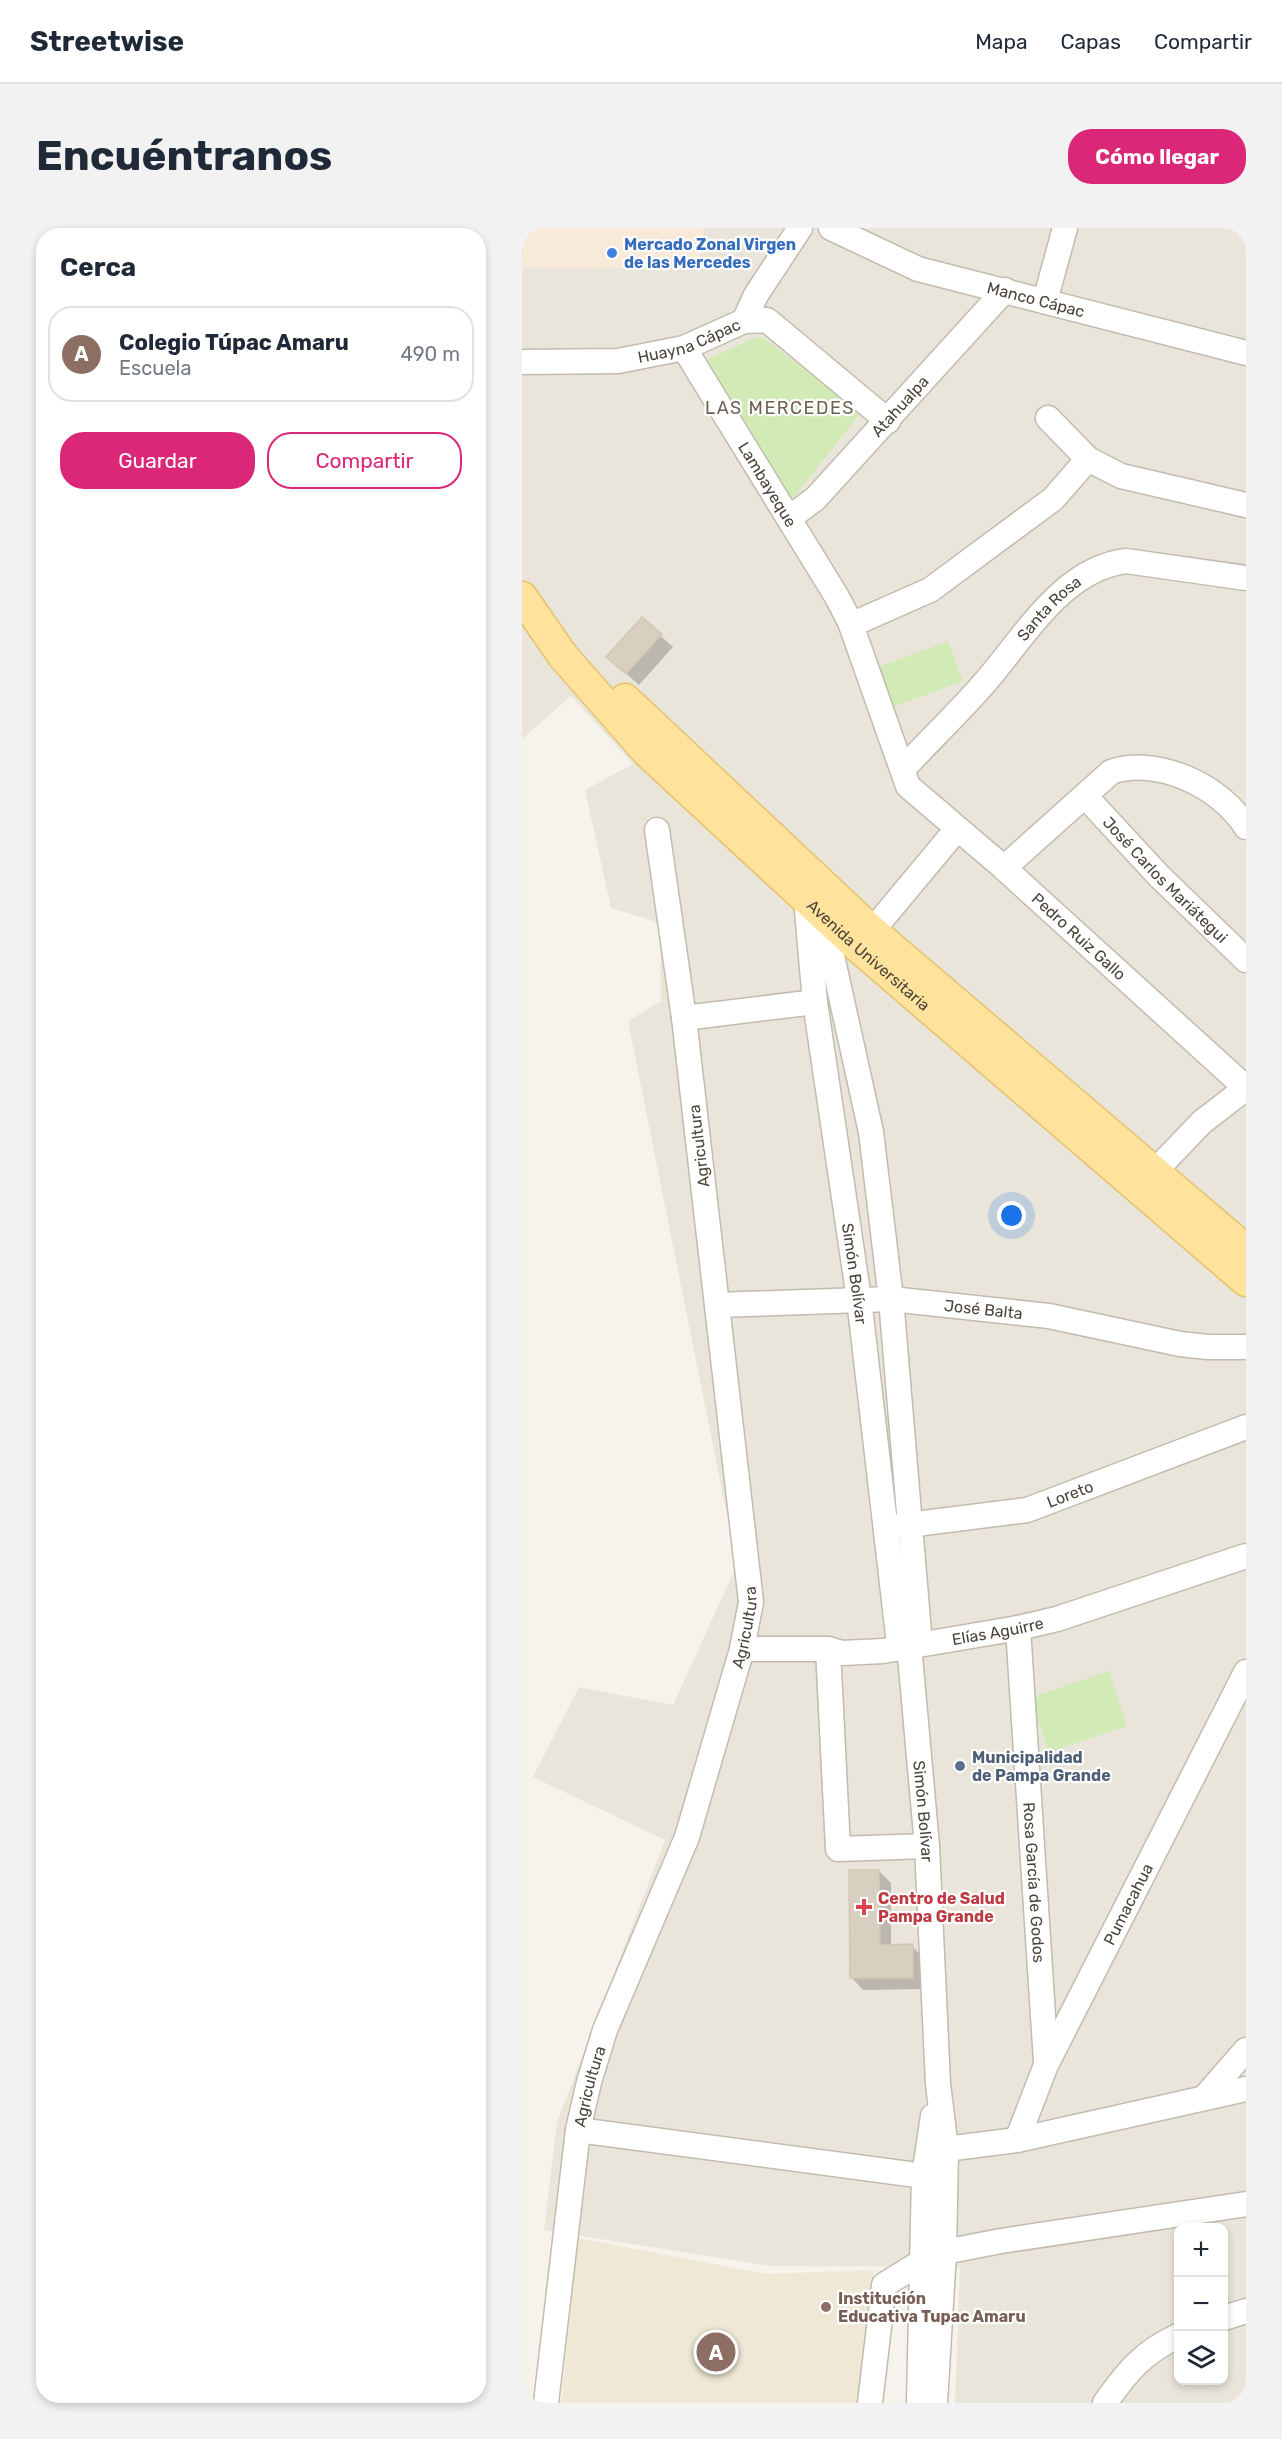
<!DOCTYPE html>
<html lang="es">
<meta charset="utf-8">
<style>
body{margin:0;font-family:Rubik,sans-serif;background:#f2f2f3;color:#1f2937}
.controls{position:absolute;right:18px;bottom:18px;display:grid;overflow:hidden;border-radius:12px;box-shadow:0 3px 9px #0003}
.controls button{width:54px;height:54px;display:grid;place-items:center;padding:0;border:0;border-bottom:2px solid #e0e1e3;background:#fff;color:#1f2937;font:30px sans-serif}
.you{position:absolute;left:490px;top:988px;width:21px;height:21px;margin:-15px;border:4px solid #fff;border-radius:50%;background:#1a73e8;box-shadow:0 0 0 9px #1a73e833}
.badge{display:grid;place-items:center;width:39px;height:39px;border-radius:50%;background:#db2777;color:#fff;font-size:20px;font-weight:700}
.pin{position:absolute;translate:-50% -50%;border:3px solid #fff;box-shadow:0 2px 6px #0006}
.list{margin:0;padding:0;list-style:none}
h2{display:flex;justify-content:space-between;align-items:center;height:78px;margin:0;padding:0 24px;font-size:26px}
h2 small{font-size:20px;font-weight:400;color:#747a83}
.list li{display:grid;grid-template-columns:39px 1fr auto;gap:18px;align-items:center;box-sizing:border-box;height:96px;margin:0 12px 12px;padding:0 12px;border:2px solid #e0e1e3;border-radius:24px}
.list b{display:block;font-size:22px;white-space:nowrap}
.list p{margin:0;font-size:20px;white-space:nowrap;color:#747a83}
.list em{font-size:20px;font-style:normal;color:#747a83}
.actions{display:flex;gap:12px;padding:18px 24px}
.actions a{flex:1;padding:14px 0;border:2px solid #db2777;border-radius:24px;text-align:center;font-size:21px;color:#db2777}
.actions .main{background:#db2777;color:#fff}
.icon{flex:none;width:33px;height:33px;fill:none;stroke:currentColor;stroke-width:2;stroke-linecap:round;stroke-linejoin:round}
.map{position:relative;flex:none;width:724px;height:2175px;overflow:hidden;border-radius:24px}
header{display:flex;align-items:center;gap:36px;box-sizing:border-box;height:84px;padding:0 30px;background:#fff;border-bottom:2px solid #e0e1e3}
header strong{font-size:28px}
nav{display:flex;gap:33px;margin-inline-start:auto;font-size:21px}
.intro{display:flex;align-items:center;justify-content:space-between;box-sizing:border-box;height:144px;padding:0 36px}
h1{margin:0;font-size:42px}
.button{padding:15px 27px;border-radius:24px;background:#db2777;color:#fff;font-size:21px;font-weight:700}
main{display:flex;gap:36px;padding:0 36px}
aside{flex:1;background:#fff;border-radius:24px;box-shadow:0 3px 9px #0003}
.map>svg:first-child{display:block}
</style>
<header>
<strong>Streetwise</strong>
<nav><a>Mapa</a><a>Capas</a><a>Compartir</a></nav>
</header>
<div class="intro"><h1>Encuéntranos</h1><a class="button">Cómo llegar</a></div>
<main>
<aside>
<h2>Cerca<small></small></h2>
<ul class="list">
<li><span class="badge" style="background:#8d6e63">A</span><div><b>Colegio Túpac Amaru</b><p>Escuela</p></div><em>490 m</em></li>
</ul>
<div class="actions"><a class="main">Guardar</a><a>Compartir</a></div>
</aside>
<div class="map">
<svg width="724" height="2175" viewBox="0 0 724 2175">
<rect width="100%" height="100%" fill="#f6f3ec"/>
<path fill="#eae5da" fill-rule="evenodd" d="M0,0H724V2175H433L438,2039L248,2038L22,2002L35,1894L143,1612L11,1549L57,1459L151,1477L215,1337L106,793L139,773L138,695L89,680L63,562L111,536L49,468L0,511ZM656,2000H702V2152H656Z"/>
<path fill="#f7ead8" d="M2,0H182L178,33L89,41L0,40Z"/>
<path fill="#efe8d6" d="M56,2010L245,2046L352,2042L337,2175H39Z"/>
<path fill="#d2eab5" d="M236,109L241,110L339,184L273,268L266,270L184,137L185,131Z
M426,413L441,453L371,479L356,439Z
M587,1443L605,1498L527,1524L508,1470Z"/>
<path fill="#0003" d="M120,391L151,419L117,457L99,441Z
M357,1643L369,1655V1718H390L402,1730V1761L341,1762L329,1749Z"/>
<path fill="#d8cfc1" stroke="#d3c7b4" stroke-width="1.5" d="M120,389L140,406L104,446L84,429Z
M327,1642H357L358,1717L391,1716V1750H328Z"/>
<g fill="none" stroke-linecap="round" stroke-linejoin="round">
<g stroke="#c2bbae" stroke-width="27">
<g id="minor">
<path id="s1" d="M309,0L396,41L724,125"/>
<path d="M523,73L543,0"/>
<path d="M222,93L245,92L366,193"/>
<path id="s2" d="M162,120L315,369L328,394L386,558L482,640L724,860"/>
<path id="s3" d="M0,134L96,133L162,120L222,93L234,67L278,0"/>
<path d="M526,190L566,231L599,248L724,277"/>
<path id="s4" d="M267,290L293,271L483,62"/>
<path d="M328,394L340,392L408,362L531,271L566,231"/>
<path id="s5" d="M382,540C407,513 434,487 458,460C500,414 538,341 604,333L724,350"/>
<path id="s6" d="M563,568L637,648L724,732"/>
<path d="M482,640L589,544C635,528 699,558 724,599"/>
<path id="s7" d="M284,671L293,774L337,1071L376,1407L387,1417"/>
<path id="s8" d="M301,687L349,904L369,1071L397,1404L387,1417L405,1618L416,1856L424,1921L422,2024L413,2175"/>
<path d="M350,703L435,601"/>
<path d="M162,790L293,774"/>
<path d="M633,943L680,894L724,860"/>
<path id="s9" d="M195,1077L369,1071L527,1088L658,1116L686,1119H724"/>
<path id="s10" d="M370,1299L505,1282L724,1199"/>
<path id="s11" d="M496,1400L524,1834"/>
<path id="s12" d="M220,1421H306L320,1425L361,1423L496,1400L535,1391L724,1328"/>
<path d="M306,1421L316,1621L405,1618"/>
<path d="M682,1870L724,1822"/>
<path d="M56,1902L402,1948"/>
<path id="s13" d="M495,1912L524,1837L724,1444"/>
<path d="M424,1921L495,1912L724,1861"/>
<path d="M702,2090L724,2083"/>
<path id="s14" d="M24,2175L56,1902L67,1854L83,1802L165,1609L220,1421L229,1374L162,790L135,602"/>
<path d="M348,2175L362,2057L401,2033L422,2024L479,2013L724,1976"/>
<path d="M397,2175L402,1948L411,1888"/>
<path d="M583,2175C605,2144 621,2124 656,2108"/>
</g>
</g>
<g stroke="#e6c16a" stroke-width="33">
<g id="major">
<path id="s15" d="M0,369L41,428L126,525L336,719L724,1053"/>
<path d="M103,471L350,703L724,1022"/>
</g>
</g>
<use href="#minor" stroke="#fff" stroke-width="24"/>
<use href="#major" stroke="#ffe39c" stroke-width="30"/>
</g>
<circle fill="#3f7fe0" stroke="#fff" stroke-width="2" cx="90" cy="25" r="6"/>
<circle fill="#5c6f8a" stroke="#fff" stroke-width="2" cx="438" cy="1538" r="6"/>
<path fill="#e0444e" stroke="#fff" stroke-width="2" d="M339 1670h6v6h6v6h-6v6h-6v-6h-6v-6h6z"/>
<circle fill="#8d6e63" stroke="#fff" stroke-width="2" cx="304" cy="2079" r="6"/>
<g text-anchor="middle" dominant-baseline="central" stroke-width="4.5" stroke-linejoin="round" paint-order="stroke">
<g font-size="16" font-weight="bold" fill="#366cbe" stroke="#fff" text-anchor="start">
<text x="102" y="16">Mercado Zonal Virgen<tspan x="102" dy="18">de las Mercedes</tspan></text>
</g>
<g font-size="16" fill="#4b4439" stroke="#fff">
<text stroke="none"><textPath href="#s1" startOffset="218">Manco Cápac</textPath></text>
<text stroke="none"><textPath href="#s3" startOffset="170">Huayna Cápac</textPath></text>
<text stroke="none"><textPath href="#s4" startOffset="158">Atahualpa</textPath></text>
<text stroke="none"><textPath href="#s2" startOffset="160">Lambayeque</textPath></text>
<text stroke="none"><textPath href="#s5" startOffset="216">Santa Rosa</textPath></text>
<text stroke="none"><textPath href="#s6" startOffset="116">José Carlos Mariátegui</textPath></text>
<text stroke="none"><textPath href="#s2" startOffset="722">Pedro Ruiz Gallo</textPath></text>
<text stroke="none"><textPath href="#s15" startOffset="500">Avenida Universitaria</textPath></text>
<text transform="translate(177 918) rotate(-97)">Agricultura</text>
<text stroke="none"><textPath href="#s7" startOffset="378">Simón Bolívar</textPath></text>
<text stroke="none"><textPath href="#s9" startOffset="267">José Balta</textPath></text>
<text stroke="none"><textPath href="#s10" startOffset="182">Loreto</textPath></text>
<text stroke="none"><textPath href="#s14" startOffset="806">Agricultura</textPath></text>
<text stroke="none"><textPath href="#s12" startOffset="258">Elías Aguirre</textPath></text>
<text stroke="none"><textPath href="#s8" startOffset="908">Simón Bolívar</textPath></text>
<text stroke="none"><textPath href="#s11" startOffset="255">Rosa García de Godos</textPath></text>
<text stroke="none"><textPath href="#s13" startOffset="261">Pumacahua</textPath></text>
<text stroke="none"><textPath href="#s14" startOffset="320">Agricultura</textPath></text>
</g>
<g font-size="16" font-weight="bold" fill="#4e5e75" stroke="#fff" text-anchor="start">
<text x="450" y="1529">Municipalidad<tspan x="450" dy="18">de Pampa Grande</tspan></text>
</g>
<g font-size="16" font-weight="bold" fill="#be3a42" stroke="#fff" text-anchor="start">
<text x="356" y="1670">Centro de Salud<tspan x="356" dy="18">Pampa Grande</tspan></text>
</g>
<g font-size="16" font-weight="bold" fill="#785e54" stroke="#fff" text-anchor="start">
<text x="316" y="2070">Institución<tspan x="316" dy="18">Educativa Tupac Amaru</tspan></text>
</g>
<g font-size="18" letter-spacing="1.5" fill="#6e6250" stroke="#fff">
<text x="258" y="180">LAS MERCEDES</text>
</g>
</g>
</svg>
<div class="controls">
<button>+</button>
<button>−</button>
<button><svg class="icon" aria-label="layers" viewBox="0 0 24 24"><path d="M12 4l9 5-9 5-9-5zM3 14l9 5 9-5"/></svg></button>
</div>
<div class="you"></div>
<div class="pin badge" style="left:194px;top:2124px;background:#8d6e63">A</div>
</div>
</main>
